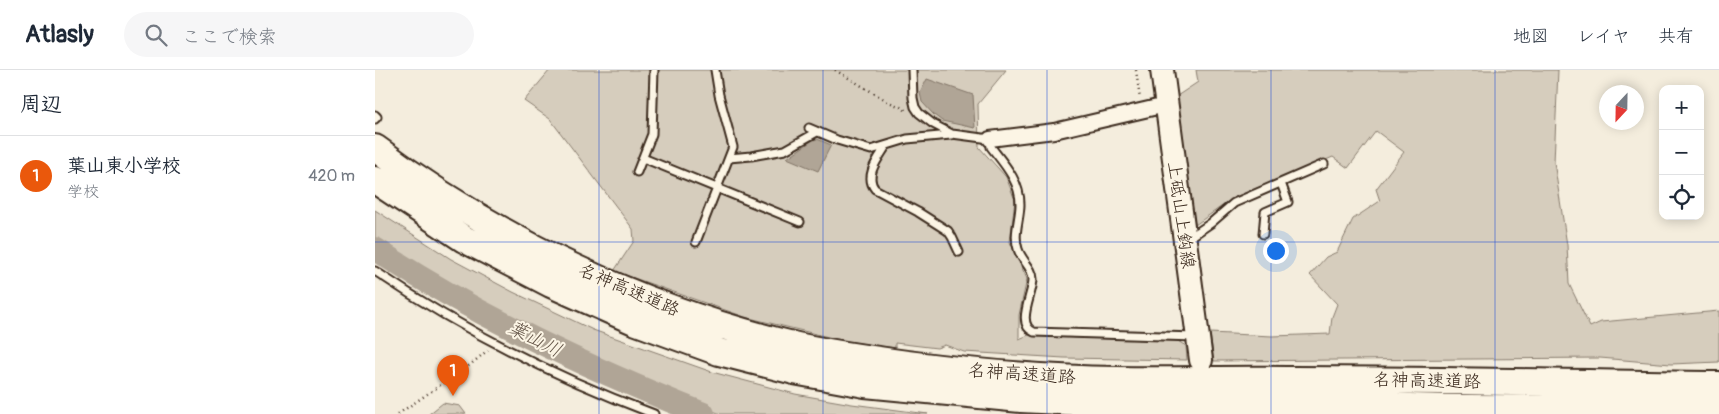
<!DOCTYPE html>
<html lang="ja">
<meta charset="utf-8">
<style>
body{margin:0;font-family:Pangolin,"Klee One",sans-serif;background:#f6f6f7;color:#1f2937}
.controls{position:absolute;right:15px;top:15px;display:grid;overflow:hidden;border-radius:10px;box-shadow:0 2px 12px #0003}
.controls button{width:45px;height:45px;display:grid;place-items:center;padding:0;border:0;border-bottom:1px solid #e0e1e3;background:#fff;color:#1f2937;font:25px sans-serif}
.compass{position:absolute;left:1224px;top:15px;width:45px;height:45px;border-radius:50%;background:#fff;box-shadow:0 2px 12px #0003;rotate:202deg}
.you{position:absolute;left:900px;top:180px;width:18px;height:18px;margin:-12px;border:4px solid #fff;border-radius:50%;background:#1a73e8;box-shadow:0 0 0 8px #1a73e833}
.badge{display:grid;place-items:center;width:32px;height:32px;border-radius:50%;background:#ea580c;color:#fff;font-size:16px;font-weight:700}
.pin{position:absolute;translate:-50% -41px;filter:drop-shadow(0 1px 2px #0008)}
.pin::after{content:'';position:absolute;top:26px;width:18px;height:15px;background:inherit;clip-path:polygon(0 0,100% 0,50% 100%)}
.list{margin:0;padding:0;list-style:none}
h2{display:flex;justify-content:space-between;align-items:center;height:65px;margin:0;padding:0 20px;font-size:21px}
h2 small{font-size:16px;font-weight:400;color:#747a83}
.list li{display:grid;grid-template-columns:32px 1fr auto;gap:15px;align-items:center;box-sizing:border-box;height:80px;padding:0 20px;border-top:1px solid #e0e1e3}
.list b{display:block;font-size:19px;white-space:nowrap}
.list p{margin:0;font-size:16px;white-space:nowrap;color:#747a83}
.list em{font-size:16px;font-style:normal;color:#747a83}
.icon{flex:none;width:28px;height:28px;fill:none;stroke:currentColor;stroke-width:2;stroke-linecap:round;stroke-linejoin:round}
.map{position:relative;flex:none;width:1344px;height:344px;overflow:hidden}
header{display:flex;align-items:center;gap:30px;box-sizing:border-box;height:70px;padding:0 25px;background:#fff;border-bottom:1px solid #e0e1e3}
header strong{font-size:24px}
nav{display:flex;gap:28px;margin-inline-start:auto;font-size:18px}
.search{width:350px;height:45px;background:#f6f6f7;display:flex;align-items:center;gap:12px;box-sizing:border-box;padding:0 18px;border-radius:28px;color:#747a83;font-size:19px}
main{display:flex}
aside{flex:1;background:#fff}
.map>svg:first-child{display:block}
</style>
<header>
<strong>Atlasly</strong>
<div class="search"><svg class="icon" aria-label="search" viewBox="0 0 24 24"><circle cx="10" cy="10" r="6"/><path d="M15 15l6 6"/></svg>ここで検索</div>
<nav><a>地図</a><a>レイヤ</a><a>共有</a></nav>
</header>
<main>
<aside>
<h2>周辺<small></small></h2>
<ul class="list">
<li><span class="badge">1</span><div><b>葉山東小学校</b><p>学校</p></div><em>420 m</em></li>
</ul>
</aside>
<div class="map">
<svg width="1344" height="344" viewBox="0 0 1344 344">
<rect width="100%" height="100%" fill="#f4eddd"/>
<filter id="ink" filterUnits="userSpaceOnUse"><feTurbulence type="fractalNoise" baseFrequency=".02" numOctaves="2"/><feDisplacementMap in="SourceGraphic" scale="10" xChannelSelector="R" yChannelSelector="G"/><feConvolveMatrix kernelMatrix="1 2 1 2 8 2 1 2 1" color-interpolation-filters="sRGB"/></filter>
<g filter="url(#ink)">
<path fill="#d6cdbd" stroke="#887c6e" d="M175,0H631L603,34L604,77L631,107L640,130L635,172L652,209L644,245V269L656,264L801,270L811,276L812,290L689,288L589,282L570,275L562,278L520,273V278L470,271L370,247L239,201L259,171L258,159L175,49L149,31Z
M821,0H1183L1179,92L1192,175L1194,214L1215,257L1226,252L1344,241V292L1296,294L1225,288L839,291L835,263L897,266L955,264L957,247L962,234L935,205L951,187L962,182L978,149L1005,131L1001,119L1029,82L1001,61L973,98L958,87L860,127L820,155L802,26L823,12Z
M0,140L76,189L138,222L218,260L337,302L420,324L477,334L553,344H346L309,331L216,291L157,263L30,192L0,171Z
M68,333L85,336L91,344H54Z"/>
<path fill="#b0a596" stroke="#817466" d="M552,9L598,25L600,58L567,51L559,45L547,32L545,23Z
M442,69L456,75L443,101L412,88L438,70Z"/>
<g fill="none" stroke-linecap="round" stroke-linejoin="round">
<path stroke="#b0a596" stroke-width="24" d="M0,179C103,247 214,298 328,344"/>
<g stroke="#3b2a1e" stroke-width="11">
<path id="lane" d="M537,0L538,28L540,37L544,43L558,54L577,64L615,69L616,77C629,94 645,111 645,134C645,149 638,164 643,179C646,190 658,198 658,209C658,225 640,254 659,262L820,267
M0,45L2,47L0,49
M434,58L462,70L496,80L532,69L576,65
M511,76C503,89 489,106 500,119L543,142L573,161L577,167L584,182
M268,88L425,152
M354,88L376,86L410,80L442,62
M262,102L277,64L279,0
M888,164L890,142L913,132L906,113
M814,168L836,153L859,133L949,94
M321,172L358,77L344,25L340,0
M0,201C87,260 180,307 279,344"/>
</g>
<g stroke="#3b2a1e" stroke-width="18">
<path id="street" d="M615,69L679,61L791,35"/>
</g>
<g stroke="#3b2a1e" stroke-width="26">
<path id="primary" d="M787,0L826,290"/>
</g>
<g stroke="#3b2a1e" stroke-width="30">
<path id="highway" d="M0,78C124,171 270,240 422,276C458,284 495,289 532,294C602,303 672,309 742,310C800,311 858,309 917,310C1059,310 1202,313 1344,315
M0,110L89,169L176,214L259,251L344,282L419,301L490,314L646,329L742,334L926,335L1088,338L1344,339"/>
</g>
<path stroke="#3b2a1e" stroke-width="2.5" stroke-dasharray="1 4" stroke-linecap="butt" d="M460,0L514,32L528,38L531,41
M761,0L765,29
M23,344L95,295L113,280"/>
<use href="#lane" stroke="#fcf5e5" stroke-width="7"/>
<use href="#street" stroke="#fcf5e5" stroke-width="14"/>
<use href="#primary" stroke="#fcf5e5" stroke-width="22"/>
<use href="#highway" stroke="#fcf5e5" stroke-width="26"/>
</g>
</g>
<path fill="none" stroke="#1d4ed8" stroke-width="1" stroke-opacity="0.55" d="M224,0V344M448,0V344M672,0V344M896,0V344M1120,0V344M0,172H1344"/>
<g text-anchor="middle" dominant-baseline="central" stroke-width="4" stroke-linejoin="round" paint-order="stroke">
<g font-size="18" fill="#3b2a1e" stroke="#fcf5e5">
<text transform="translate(806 145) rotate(82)">上砥山上鈎線</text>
<text transform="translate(254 220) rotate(23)">名神高速道路</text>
<text transform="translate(647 304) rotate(4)">名神高速道路</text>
<text transform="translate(1052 311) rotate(1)">名神高速道路</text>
</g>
<g font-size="19" font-style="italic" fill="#645548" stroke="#fcf5e5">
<text transform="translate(160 269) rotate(27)">葉山川</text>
</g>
</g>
</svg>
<div class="controls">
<button>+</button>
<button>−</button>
<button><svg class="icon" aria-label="locate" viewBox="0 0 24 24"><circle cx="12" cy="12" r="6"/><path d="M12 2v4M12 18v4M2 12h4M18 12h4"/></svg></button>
</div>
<svg class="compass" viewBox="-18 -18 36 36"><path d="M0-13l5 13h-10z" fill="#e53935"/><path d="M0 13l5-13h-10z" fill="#747a83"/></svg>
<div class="you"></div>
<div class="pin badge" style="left:78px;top:326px">1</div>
</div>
</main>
